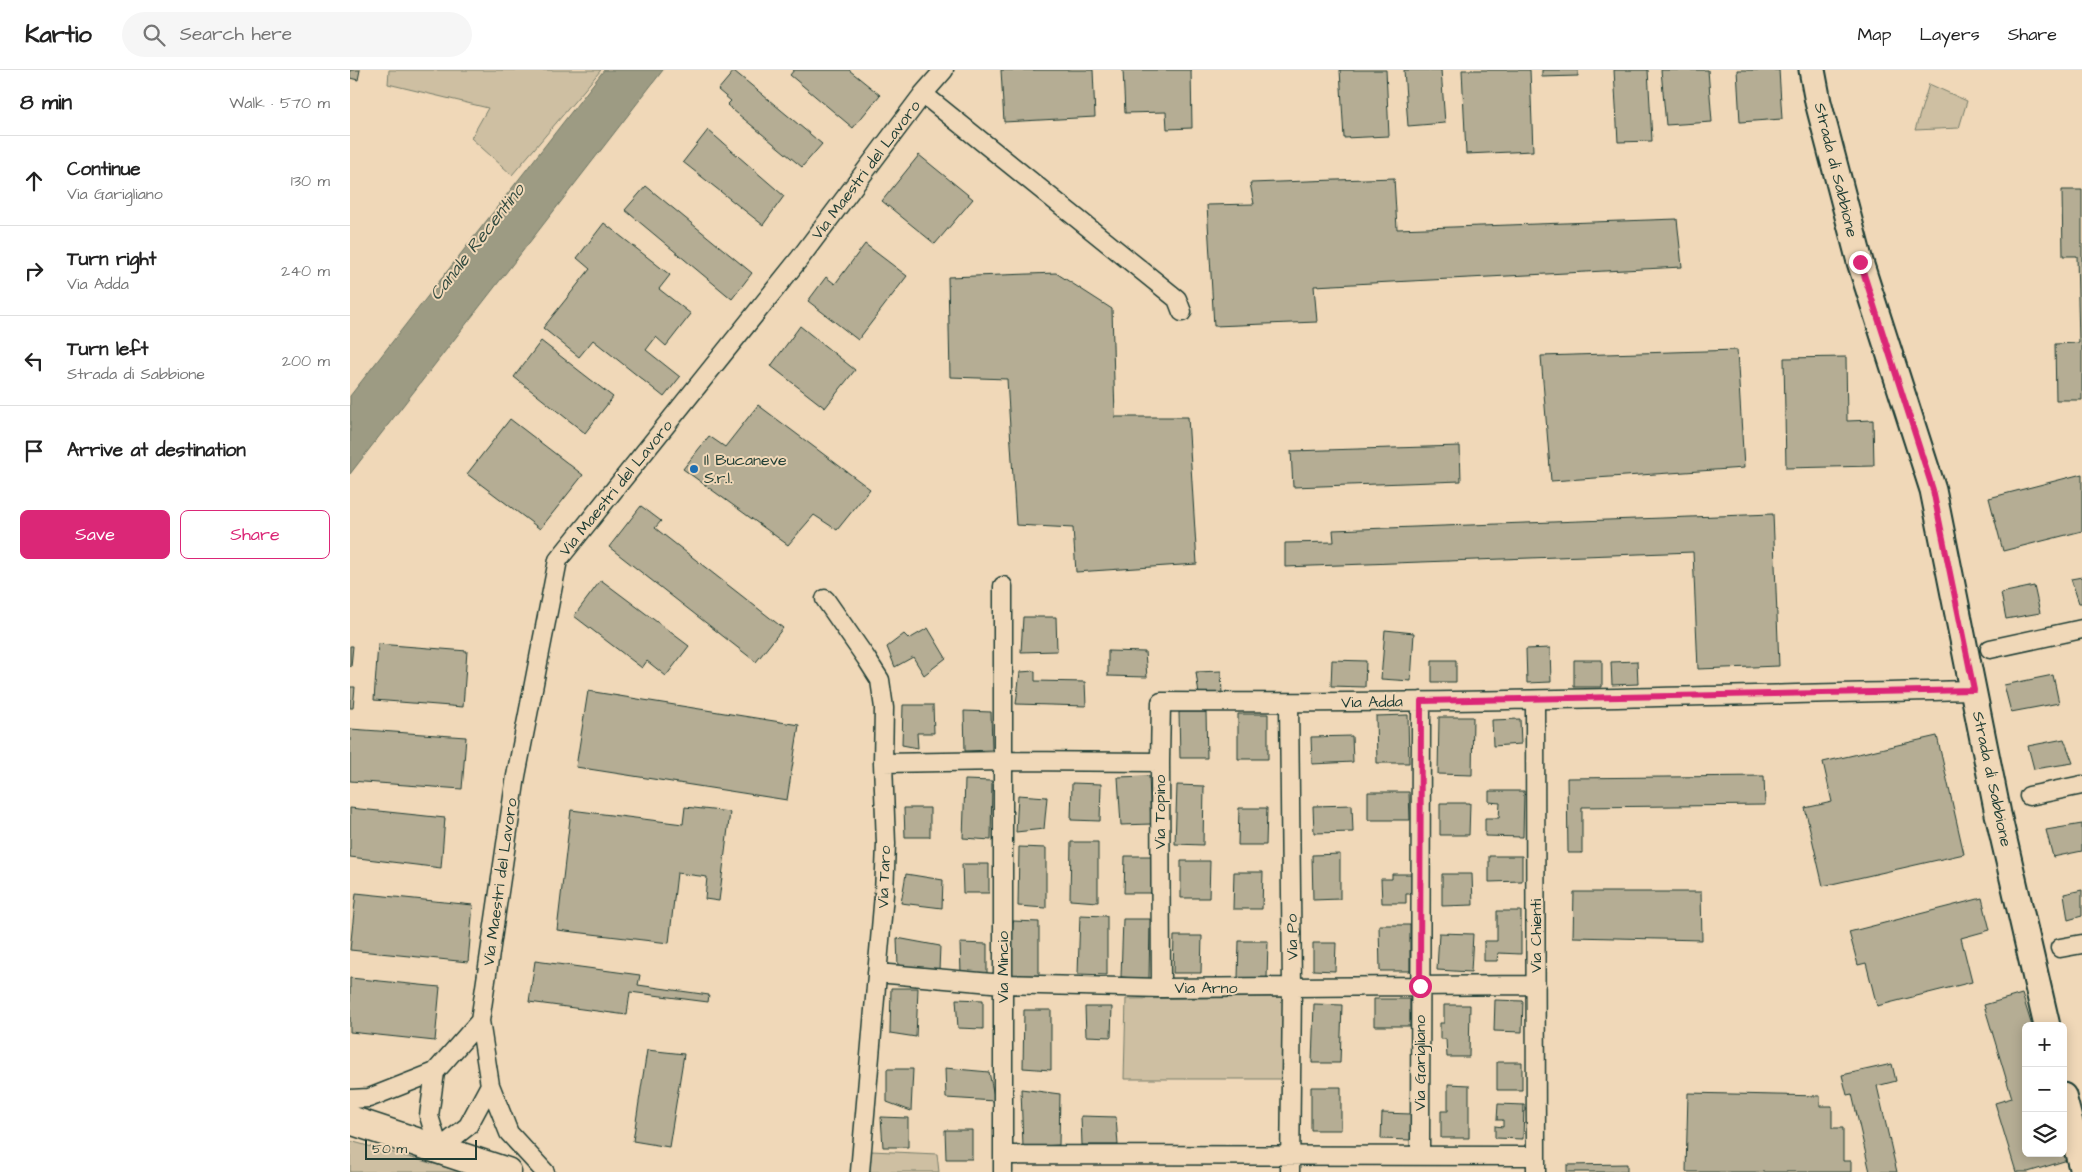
<!DOCTYPE html>
<meta charset="utf-8">
<style>
body{margin:0;font-family:"Architects Daughter",sans-serif;background:#f6f6f6;color:#222}
.controls{position:absolute;right:15px;bottom:15px;display:grid;overflow:hidden;border-radius:8px;box-shadow:0 2px 12px #0003}
.controls button{width:45px;height:45px;display:grid;place-items:center;padding:0;border:0;border-bottom:1px solid #e0e0e0;background:#fff;color:#222;font:25px sans-serif}
.scale{position:absolute;left:15px;bottom:12px;width:112px;box-sizing:border-box;padding-left:5px;border:2px solid #1f3d34;border-top:0;font-size:14px;line-height:18px;white-space:nowrap;color:#1f3d34;-webkit-text-stroke:4px #f0d8b8;paint-order:stroke}
.stop{position:absolute;width:15px;height:15px;margin:-11px;border:4px solid #db2777;border-radius:50%;background:#fff}
.stop.end{background:#db2777;border-color:#fff;box-shadow:0 1px 5px #0008}
.list{margin:0;padding:0;list-style:none}
h2{display:flex;justify-content:space-between;align-items:center;height:65px;margin:0;padding:0 20px;font-size:21px}
h2 small{font-size:16px;font-weight:400;color:#767676}
.list li{display:grid;grid-template-columns:32px 1fr auto;gap:15px;align-items:center;box-sizing:border-box;height:90px;padding:0 20px;border-top:1px solid #e0e0e0}
.list b{display:block;font-size:19px;white-space:nowrap}
.list p{margin:0;font-size:16px;white-space:nowrap;color:#767676}
.list em{font-size:16px;font-style:normal;color:#767676}
.actions{display:flex;gap:10px;padding:15px 20px}
.actions a{flex:1;padding:11px 0;border:1px solid #db2777;border-radius:8px;text-align:center;font-size:18px;color:#db2777}
.actions .main{background:#db2777;color:#fff}
.icon{flex:none;width:28px;height:28px;fill:none;stroke:currentColor;stroke-width:2;stroke-linecap:round;stroke-linejoin:round}
.map{position:relative;flex:none;width:1732px;height:1102px;overflow:hidden}
header{display:flex;align-items:center;gap:30px;box-sizing:border-box;height:70px;padding:0 25px;background:#fff;border-bottom:1px solid #e0e0e0}
header strong{font-size:24px}
nav{display:flex;gap:28px;margin-inline-start:auto;font-size:18px}
.search{width:350px;height:45px;background:#f6f6f6;display:flex;align-items:center;gap:12px;box-sizing:border-box;padding:0 18px;border-radius:28px;color:#767676;font-size:19px}
main{display:flex}
aside{flex:1;background:#fff}
.map>svg:first-child{display:block}
</style>
<header>
<strong>Kartio</strong>
<div class="search"><svg class="icon" aria-label="search" viewBox="0 0 24 24"><circle cx="10" cy="10" r="6"/><path d="M15 15l6 6"/></svg>Search here</div>
<nav><a>Map</a><a>Layers</a><a>Share</a></nav>
</header>
<main>
<aside>
<h2>8 min<small>Walk · 570 m</small></h2>
<ul class="list">
<li><svg class="icon" aria-label="ahead" viewBox="0 0 24 24"><path d="M12 20V5M6 11l6-6 6 6"/></svg><div><b>Continue</b><p>Via Garigliano</p></div><em>130 m</em></li>
<li><svg class="icon" aria-label="right" viewBox="0 0 24 24"><path d="M7 20v-9h11M14 6l5 5-5 5"/></svg><div><b>Turn right</b><p>Via Adda</p></div><em>240 m</em></li>
<li><svg class="icon" aria-label="left" viewBox="0 0 24 24"><path d="M17 20v-9H6M10 6l-5 5 5 5"/></svg><div><b>Turn left</b><p>Strada di Sabbione</p></div><em>200 m</em></li>
<li><svg class="icon" aria-label="arrive" viewBox="0 0 24 24"><path d="M6 21V4h12l-3 4 3 4H6"/></svg><div><b>Arrive at destination</b></div></li>
</ul>
<div class="actions"><a class="main">Save</a><a>Share</a></div>
</aside>
<div class="map">
<svg width="1732" height="1102" viewBox="0 0 1732 1102">
<rect width="100%" height="100%" fill="#f0d8b8"/>
<filter id="ink" filterUnits="userSpaceOnUse"><feTurbulence type="fractalNoise" baseFrequency=".02" numOctaves="2"/><feDisplacementMap in="SourceGraphic" scale="10" xChannelSelector="R" yChannelSelector="G"/><feConvolveMatrix kernelMatrix="1 2 1 2 8 2 1 2 1" color-interpolation-filters="sRGB"/></filter>
<g filter="url(#ink)">
<path fill="#cebfa2" stroke="#767e6b" d="M39,0H251L162,105L121,68L138,38L38,14Z
M1579,14L1617,31L1609,58L1565,60Z
M937,927L935,1009H774L776,929Z
M0,1071L113,1102H0Z
M521,1081L587,1084L589,1102H519Z"/>
<path fill="#9d9b83" stroke="#6b7563" d="M254,0H313L0,404V326Z"/>
<path fill="#b5ad94" stroke="#1f3d34" d="M0,0H10L8,10L0,8Z
M444,0H499L530,25L503,58L440,5Z
M651,0H743L745,47L654,52Z
M773,0H841L842,58L817,59L816,42L775,43Z
M990,0H1036L1039,66L994,68Z
M1054,0H1091L1095,53L1058,56Z
M1112,0H1180L1183,81L1116,84Z
M1192,0H1228V6L1192,7Z
M1264,0H1298L1302,71L1268,72Z
M1311,0H1358L1362,52L1316,55Z
M1387,0H1429L1432,49L1390,52Z
M384,1L472,74L452,97L377,35L381,31L368,20Z
M358,60L434,126L413,155L333,92Z
M569,85L623,129L585,174L532,131Z
M1044,108L1047,159L1327,149L1332,197L964,216L967,252L864,256L857,135L904,134L900,113Z
M296,116L402,203L382,229L275,140Z
M1712,120H1732V330H1706L1705,274L1729,273L1727,186H1713Z
M254,153L320,205L309,219L341,244L316,276L306,267L296,280L330,307L314,327L243,270L229,287L193,258L240,199L227,188Z
M515,174L557,206L508,270L458,231L476,207L485,214Z
M706,203L762,239L765,347H838L847,494L726,502L723,458L666,455L657,309L600,307L598,207Z
M450,256L505,300L475,338L421,296Z
M191,271L263,327L235,363L164,307Z
M1387,280L1394,398L1201,411L1191,286Z
M1496,287L1497,351L1523,350L1524,396L1436,398L1434,288Z
M408,335L520,419L487,460L464,445L438,475L333,399L359,366L375,377Z
M160,349L233,405L190,459L117,404Z
M1110,376L1111,411L943,417L941,381Z
M1732,404V461L1653,481L1639,428Z
M291,436L311,451L305,458L433,558L406,592L259,477Z
M1423,444L1429,596L1348,599L1343,482L935,497V473L984,472L983,460Z
M1732,507V533H1729L1721,509Z
M251,510L339,576L316,606L297,591L292,598L224,546Z
M1684,516L1690,543L1656,549L1651,523Z
M673,547H706L707,581L671,582Z
M578,558L596,588L574,605L563,587L545,597L537,577L554,564L559,569Z
M1035,560L1064,563L1061,611L1031,609Z
M28,574L117,581L113,637L24,630Z
M0,576H3L1,597L0,596Z
M1200,578L1201,612L1177,613L1176,579Z
M758,581L795,582L797,607L758,606Z
M982,590L1016,591L1015,617L981,616Z
M1082,590H1106V612H1082Z
M1224,590H1252V617H1224Z
M1287,591L1288,614L1262,615L1261,592Z
M685,601V611L735,612L736,636L666,634L670,602Z
M871,601L872,625H849L846,602Z
M1703,605L1709,633L1661,642L1654,615Z
M0,617H5L3,638H0Z
M238,621L449,655L437,730L226,697Z
M553,635H583L584,663H567L568,678L552,675Z
M614,641L641,642L642,680L615,681Z
M829,642H856L857,688H830Z
M888,644H918V689H888Z
M1058,645L1059,693H1027L1026,646Z
M1089,647H1123L1122,705L1088,704Z
M1170,649L1171,674L1143,676L1142,650Z
M0,659L116,667L112,719L0,711Z
M1002,666L1003,692L962,694L961,667Z
M1587,666L1614,784L1473,816L1455,738L1482,732L1473,692Z
M1714,669L1723,693L1684,699L1678,676Z
M799,706L801,754L771,755L768,707Z
M1414,706L1415,735L1232,737V783H1218L1217,708Z
M615,710L642,711L641,770L613,768Z
M722,713L751,714L750,751L721,750Z
M827,715L854,716L853,775L825,774Z
M1139,721H1174L1173,767L1135,766V748H1149L1150,733L1139,732Z
M1018,722H1059L1060,750H1018Z
M668,725L697,727L694,759L666,762Z
M1090,733H1120L1119,765H1090Z
M1002,735L1003,762L964,763L963,736Z
M335,737L380,742L369,831L355,829L357,807L327,803L319,873L207,860L221,740L333,754Z
M0,738L95,748L91,798L0,787Z
M554,738H580V767H555Z
M889,738H917L916,775H888Z
M1732,754V781L1703,787L1696,760Z
M721,772H748V832L720,830Z
M669,777L696,778V838L668,836Z
M990,784V829L963,830L962,785Z
M775,786H804L802,823H774Z
M1139,786H1172V811L1139,812Z
M831,791H860L859,828H831Z
M612,794H639V823H613Z
M884,802H913L912,839H883Z
M556,804L593,810L592,838L551,833Z
M1042,804H1062V824H1056V833H1032L1031,809H1042Z
M1092,804H1122L1123,835L1092,836Z
M1732,820V846L1718,850L1714,824Z
M1224,822H1351L1352,870L1223,867Z
M6,823L123,835L118,892L0,880Z
M1632,828L1640,860L1611,868L1622,912L1527,936L1516,893L1508,895L1499,862Z
M1147,841H1171V884L1148,883L1147,891H1134V871H1147Z
M730,845L757,846V905L728,904Z
M773,849H800L799,909L771,907Z
M663,851L689,852V911L661,909Z
M1029,855H1060V901H1030Z
M1089,863L1123,864L1121,902L1087,900Z
M824,866H852L851,903H823Z
M547,868L590,876L589,900L548,897Z
M889,871H918L917,908H888Z
M610,873L637,874V903H611Z
M963,873H986L985,901L963,900Z
M185,891L290,905L288,915L359,925L358,932L280,922L277,945L179,932Z
M0,908L90,917L85,971L0,962Z
M541,918H568L566,967L540,963Z
M1672,924L1682,956H1676V1083H1713V1063L1721,1089L1678,1102H1666L1645,1033L1662,1028L1634,935Z
M606,929L633,930V959L608,958Z
M1024,929H1060V956H1024Z
M1145,930L1173,931L1172,962L1144,961Z
M964,934L992,935L990,993H962Z
M1094,935H1120L1119,987H1097L1096,969H1090V953H1094Z
M735,937H762L761,967L736,966Z
M674,940H701V1000L673,998Z
M297,980L334,984L319,1077L283,1071Z
M1147,992H1172V1020H1147Z
M1542,994L1546,1011L1527,1016L1547,1102H1520L1502,1024L1497,1025L1492,1005Z
M595,998L639,1002L645,1031L596,1028Z
M537,999H563L561,1041L537,1032Z
M1098,1014L1119,1015V1068H1091V1041H1098Z
M961,1017H991V1060H961Z
M671,1019L710,1024L709,1075L673,1077Z
M1338,1023L1470,1026V1036H1482V1058H1493V1091H1501V1102H1336Z
M1148,1034L1174,1035L1173,1069L1145,1068V1056L1153,1057V1050H1147Z
M1032,1043L1061,1044V1070L1031,1069Z
M731,1046L766,1047L768,1075H732Z
M531,1047L558,1048V1077H533Z
M595,1060H622V1089H596Z
M1277,1094V1102H1217V1095Z"/>
<g fill="none" stroke-linecap="round" stroke-linejoin="round">
<g stroke="#1f3d34" stroke-width="21">
<path id="street" d="M573,24L827,229L832,242
M653,516V1102
M475,529L516,588L530,610L534,638L533,693L536,774L534,824L510,1102
M1640,579L1732,559
M1185,630L1186,1102
M939,633L942,917L940,1102
M810,692L811,632C1082,634 1353,626 1624,620
M533,693L654,691L810,692L811,918
M1679,726L1732,715
M1710,878L1732,874
M527,903L653,914L811,918L1186,915
M85,1002L79,1046L89,1079L118,1056L140,1015
M0,1029L19,1028L85,1002L130,951
M653,1085L1186,1086
M1070,1086L1071,631
M195,1102L159,1063L140,1015L130,951L166,706L208,490L450,188L573,24L594,0"/>
</g>
<g stroke="#1f3d34" stroke-width="29">
<path id="secondary" d="M1462,0L1468,32L1510,192L1583,420L1648,744L1697,956
M1713,1026L1732,1098"/>
</g>
<g stroke="#1f3d34" stroke-width="31">
<path id="primary" d="M0,1050L157,1102"/>
</g>
<use href="#street" stroke="#f0d8b8" stroke-width="18"/>
<use href="#secondary" stroke="#f0d8b8" stroke-width="25"/>
<use href="#primary" stroke="#f0d8b8" stroke-width="28"/>
</g>
</g>
<g fill="none" stroke-linecap="round" stroke-linejoin="round" filter="url(#ink)">
<path stroke="#db2777" stroke-width="6" d="M1070,916L1071,631L1624,620L1583,420L1510,192"/>
</g>
<circle fill="#1f6fb2" stroke="#f0d8b8" stroke-width="2" cx="344" cy="399" r="5"/>
<g text-anchor="middle" dominant-baseline="central" stroke-width="4" stroke-linejoin="round" paint-order="stroke">
<g font-size="16" fill="#1f3d34" stroke="#f0d8b8">
<text transform="translate(516 100) rotate(-53)">Via Maestri del Lavoro</text>
<text transform="translate(1486 100) rotate(76)">Strada di Sabbione</text>
<text transform="translate(266 418) rotate(-51)">Via Maestri del Lavoro</text>
<text transform="translate(1022 632) rotate(-1)">Via Adda</text>
<text transform="translate(1642 709) rotate(78)">Strada di Sabbione</text>
<text transform="translate(810 742) rotate(-90)">Via Topino</text>
<text transform="translate(534 807) rotate(-88)">Via Taro</text>
<text transform="translate(150 812) rotate(-82)">Via Maestri del Lavoro</text>
<text transform="translate(1186 866) rotate(-90)">Via Chienti</text>
<text transform="translate(942 867) rotate(-91)">Via Po</text>
<text transform="translate(653 897) rotate(-90)">Via Mincio</text>
<text x="856" y="918">Via Arno</text>
<text transform="translate(1070 993) rotate(-90)">Via Garigliano</text>
</g>
<g font-size="16" fill="#1f3d34" stroke="#f0d8b8" text-anchor="start">
<text x="354" y="390">Il Bucaneve<tspan x="354" dy="18">S.r.l.</tspan></text>
</g>
<g font-size="18" font-style="italic" fill="#324b40" stroke="#f0d8b8">
<text transform="translate(127 172) rotate(-52)">Canale Recentino</text>
</g>
</g>
</svg>
<div class="controls">
<button>+</button>
<button>−</button>
<button><svg class="icon" aria-label="layers" viewBox="0 0 24 24"><path d="M12 4l9 5-9 5-9-5zM3 14l9 5 9-5"/></svg></button>
</div>
<div class="scale">50 m</div>
<div class="stop" style="left:1070px;top:916px"></div>
<div class="stop end" style="left:1510px;top:192px"></div>
</div>
</main>
